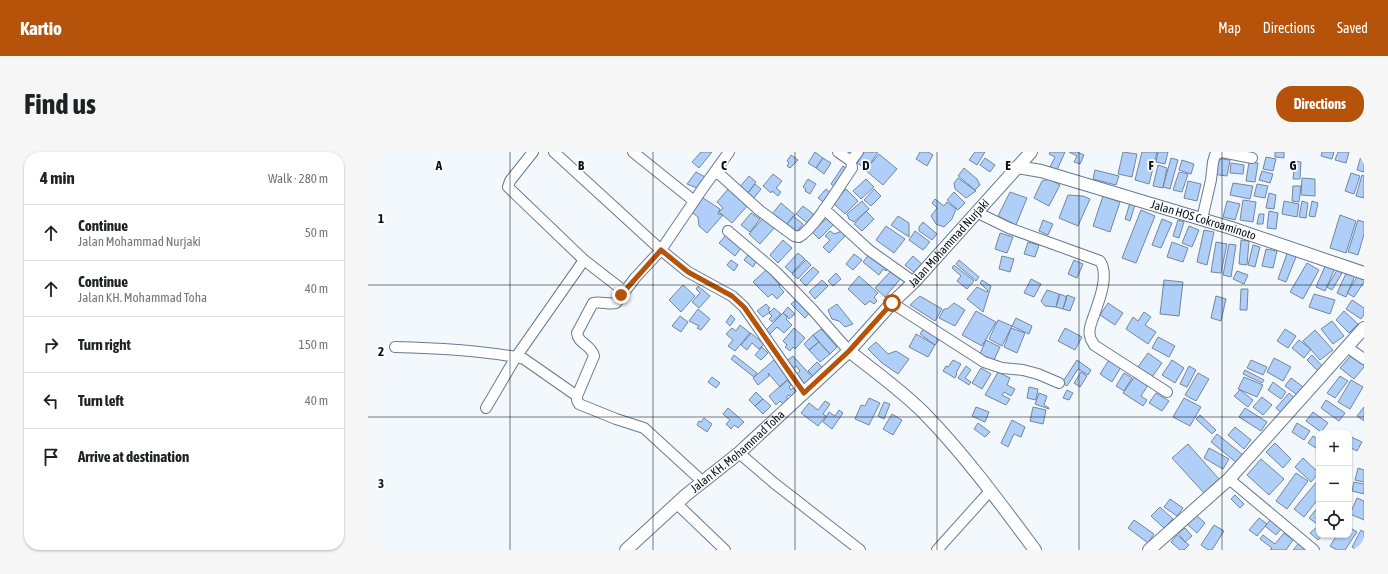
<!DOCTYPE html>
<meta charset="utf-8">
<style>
body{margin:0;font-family:"Asap Condensed",sans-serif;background:#f6f6f6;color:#202124}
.controls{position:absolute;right:12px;bottom:12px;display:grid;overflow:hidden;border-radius:8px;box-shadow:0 1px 3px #0004}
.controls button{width:36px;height:36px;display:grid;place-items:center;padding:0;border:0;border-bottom:1px solid #e0e0e0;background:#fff;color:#202124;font:20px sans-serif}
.stop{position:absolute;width:12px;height:12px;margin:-9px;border:3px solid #b45309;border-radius:50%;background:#fff}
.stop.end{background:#b45309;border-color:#fff;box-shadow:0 1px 4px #0008}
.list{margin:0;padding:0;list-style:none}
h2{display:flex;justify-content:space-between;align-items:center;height:52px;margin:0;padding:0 16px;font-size:17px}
h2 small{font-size:13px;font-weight:400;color:#757577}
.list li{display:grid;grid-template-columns:26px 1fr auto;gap:12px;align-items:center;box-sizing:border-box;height:56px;padding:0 16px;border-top:1px solid #e0e0e0}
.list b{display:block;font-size:15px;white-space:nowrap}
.list p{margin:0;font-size:13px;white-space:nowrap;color:#757577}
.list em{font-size:13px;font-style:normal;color:#757577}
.icon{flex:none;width:22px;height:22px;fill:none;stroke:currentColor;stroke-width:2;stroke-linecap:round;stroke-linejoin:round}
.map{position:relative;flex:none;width:996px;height:398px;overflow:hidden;border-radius:16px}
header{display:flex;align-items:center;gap:24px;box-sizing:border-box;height:56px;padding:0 20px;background:#b45309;color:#fff}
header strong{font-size:19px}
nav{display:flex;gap:22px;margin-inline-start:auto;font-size:14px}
.intro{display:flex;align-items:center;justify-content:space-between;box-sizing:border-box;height:96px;padding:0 24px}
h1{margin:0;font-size:28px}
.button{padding:10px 18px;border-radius:16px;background:#b45309;color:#fff;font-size:14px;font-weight:700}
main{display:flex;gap:24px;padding:0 24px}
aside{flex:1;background:#fff;border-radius:16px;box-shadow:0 1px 3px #0004}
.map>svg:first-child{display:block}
</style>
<header>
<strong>Kartio</strong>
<nav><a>Map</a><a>Directions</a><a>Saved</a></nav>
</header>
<div class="intro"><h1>Find us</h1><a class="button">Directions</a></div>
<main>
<aside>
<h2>4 min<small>Walk · 280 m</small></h2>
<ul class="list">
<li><svg class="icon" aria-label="ahead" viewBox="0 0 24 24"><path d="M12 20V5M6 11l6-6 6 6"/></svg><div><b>Continue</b><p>Jalan Mohammad Nurjaki</p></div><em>50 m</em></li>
<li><svg class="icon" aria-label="ahead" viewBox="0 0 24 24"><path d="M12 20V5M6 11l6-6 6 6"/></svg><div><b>Continue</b><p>Jalan KH. Mohammad Toha</p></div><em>40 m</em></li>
<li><svg class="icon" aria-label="right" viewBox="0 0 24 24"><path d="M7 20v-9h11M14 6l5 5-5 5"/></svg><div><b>Turn right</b></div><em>150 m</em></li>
<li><svg class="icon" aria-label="left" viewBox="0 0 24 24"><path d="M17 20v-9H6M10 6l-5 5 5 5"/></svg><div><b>Turn left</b></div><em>40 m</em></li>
<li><svg class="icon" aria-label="arrive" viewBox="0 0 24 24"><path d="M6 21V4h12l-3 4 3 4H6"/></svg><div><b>Arrive at destination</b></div></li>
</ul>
</aside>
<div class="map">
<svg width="996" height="398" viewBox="0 0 996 398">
<rect width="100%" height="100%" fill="#f3f8fd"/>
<path fill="#afcff8" stroke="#74869e" d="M333,0H344L331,16L324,10Z
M447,0L455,6L448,16L440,11Z
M496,0H510L500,15H495L489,11Z
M552,0H560L565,3L559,14L548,7Z
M607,0H617L609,13L601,8Z
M682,0H697L689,18L682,15L687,5L681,2Z
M701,0H709L716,3L712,12L706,10L709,4Z
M755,0L769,2L764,25L750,22Z
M774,0H789L781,32L767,28Z
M790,0H800L797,12L788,10Z
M907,0H916V6L907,5Z
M954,0H966L964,7L953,4Z
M970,0H981L978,11L967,8Z
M511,2L529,17L515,33L496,17L500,15Z
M423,3L430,8L422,16L419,14L421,11L419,9Z
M993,4L996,5V20L989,18Z
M898,5L908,7L905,19L895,17Z
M455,6L463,11L456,22L448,16Z
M617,6L627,13L622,20L612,13Z
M803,6L810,8L802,37L795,35Z
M846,6L862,8L859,24L844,22Z
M814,8L826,12L823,22L811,18Z
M927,9L933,10L932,27H925Z
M881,10L890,11L887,30L878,29Z
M863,11L876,13L875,22L862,21Z
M790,13L799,16L795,36L785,34Z
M475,14L480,18L468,36L463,32Z
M596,16L609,27L612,33L607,38L590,24Z
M727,18L751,24L748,33L725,27Z
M894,19L905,22L902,31L891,28Z
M328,20L337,25L329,36L319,32Z
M811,20L820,22L814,40L805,38Z
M983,21L992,24L986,42L977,39Z
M405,22L414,29L408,36L413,40L410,44L404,39L403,41L395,34Z
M994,23L996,24V46L988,44Z
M381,24L388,30L379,42L371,36Z
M590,26L608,39L598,46L587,37L586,31Z
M934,26L947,27V44L933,43Z
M440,27L448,32L442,42L437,39L438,37L435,35Z
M498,27L506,35L493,47L485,39Z
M681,27L692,33L681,54L666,46L674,29Z
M820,29L833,32L829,49L816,46Z
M865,31L885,34L882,47L862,43Z
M387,32L393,37L385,47L379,42Z
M889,32L900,34L897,46L886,44Z
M925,34H933L931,50L924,49Z
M361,36L381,52L364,71L351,60L355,56L349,50Z
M458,37L464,42L457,51L450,46Z
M478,37L490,49L477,62L465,51Z
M506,37L513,44L503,54L496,48Z
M586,40L597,51L590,58L579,48Z
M642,40L659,46L648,73L630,64Z
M901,41L908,43L906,57L898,56Z
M700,43L715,44L722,47L710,74L691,66Z
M332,44L352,57L350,62L355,63L339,81L331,74L330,65L322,59Z
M735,44L752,50L742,80L725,74Z
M567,47L576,54L579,50L588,57L584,67L576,75L568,72L563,64L569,56L564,51Z
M875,48L888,50L885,70L872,68Z
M494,49L501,57L486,70L481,67L479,62Z
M859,49L872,52L867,68L855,65Z
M916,49L931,52L929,65L914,62Z
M934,49L940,51L938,66L931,65Z
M944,49L950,51L947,65L941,64Z
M413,51L427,63L418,73L404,62Z
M762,51L767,53L762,69L757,67Z
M435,54L449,65L442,73L428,62Z
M773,58L787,64L768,111L754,106Z
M498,59L506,67L494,79L486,72Z
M901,59L910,61L908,77L899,76Z
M383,61L392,67L382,80L373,73Z
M891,62H896L895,72H889Z
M972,63L988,69L978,101L962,96Z
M425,64L435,72L427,82L417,75Z
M530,64L541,71V85L523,73Z
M396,65L407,75L392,92L381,82Z
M460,65L467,71L451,87L444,80Z
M794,67L804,71L793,96L784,93Z
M675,68L685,72L680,83L671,79Z
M810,68L816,70L811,86L805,84Z
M990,68L996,70V82L990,103L980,100Z
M555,70L569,82L564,88L551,79V75Z
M518,74L537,87L526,101L508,88Z
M821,74L831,78L824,95L814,91Z
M836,78L846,80L839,113L829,110Z
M462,79L466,82L474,79L477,84L461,101L455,95L462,88L457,84Z
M547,79L562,90L555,98L541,88Z
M632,81L645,85L639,101L627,97Z
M358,83L373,96L367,104L351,91Z
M415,88L424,96L410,111L402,103Z
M873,88L881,89L879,113L871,112Z
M660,90L671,93L667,105L656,102Z
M804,90L820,96L815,110L799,105Z
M848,90L859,92L853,121L843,120Z
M861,92L868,93L863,125L855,123Z
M885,93L892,95L887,115L880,113Z
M921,96L930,100L918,130L910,127Z
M898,97L909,99L905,116L894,114Z
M503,100L521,115L518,119L515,117L511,123L495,110Z
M430,101L437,107L424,121L417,115Z
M486,102L494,108L485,118L478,112Z
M380,103L388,110L385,115L376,108Z
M545,104L554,112L547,121L537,113Z
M634,104L646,107L642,120L631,117Z
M363,108L370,113L366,119L359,113Z
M438,108L443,113L430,127L424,122Z
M591,108L611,125L608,129L588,112Z
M706,108L715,112L709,126L700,122Z
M939,111L951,118L935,147L922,140Z
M958,112L967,116L957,139L948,135Z
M586,113L606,129L599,137L589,129L593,124L584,116Z
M445,115L451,120L438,134L432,128Z
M525,117L534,125L517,145L507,136Z
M980,117L988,121L978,145L969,141Z
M398,118L412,133L411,134L416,140L409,147L404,142L400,145L385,130Z
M969,118L974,121L964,138L959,135Z
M869,119L880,123L876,132L865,127Z
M468,121L473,127L465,134L460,129Z
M991,122L996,125V130L986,145L979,141Z
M491,124L510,141L506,145L509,149L506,152L502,149L497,153L480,137Z
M663,127L673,132L666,145L656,141Z
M454,128L460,134L447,147L441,140Z
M614,128L623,134L615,160L599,147L609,135L619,140L620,139L612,131Z
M796,128L815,130L811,164L792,162Z
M315,133L327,144L313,160L301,148Z
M330,134L342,144L331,156L324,150L332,141L328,137Z
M873,137H880L879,158H872Z
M679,138L691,142L688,155L677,154L673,149Z
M692,142L699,145L695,157L688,155Z
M946,142L967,148L962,162L941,155Z
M699,143L707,146L702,159L695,157Z
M552,144L574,157L567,169L542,153Z
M848,144L858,147L853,169L843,166Z
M430,146L443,159L437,166L423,152Z
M984,148L996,156V163L993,167L978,157Z
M586,151L597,158L587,174L571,166L576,157H579Z
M740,151L755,161L747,173L732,163Z
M398,152L402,156L400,157L402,160L395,165L389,159Z
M469,152L485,172L477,175L471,169L464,167L460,158Z
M420,155L427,162L421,167L415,161Z
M406,156L413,162L404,170L401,167L404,164L401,161Z
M330,157L342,167L333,178L329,176L331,174L321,169Z
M608,159L628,170L614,194L594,183Z
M976,159L990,172L981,181L968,168Z
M776,160L783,165L777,173L788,180L780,192L758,177L765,165L770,169Z
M415,161L420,165L418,167L424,173L416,181L409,175L402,182L398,178Z
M363,163L367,167L362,174L358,170Z
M312,164L320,170L313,180L304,174Z
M648,166L664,174L661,182L644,174Z
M630,168L644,174L634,194L621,187Z
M964,169L976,184L965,192L953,177Z
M372,173L382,181L367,199L360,194L365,188L358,182L364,176L368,179Z
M557,175L572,186L567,193L552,182Z
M426,176L437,186L427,197L425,195L422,199L417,195L419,193L415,189Z
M643,176L657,181L649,201L636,195Z
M697,176L714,185L707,198L690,189Z
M453,177L469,195L462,202L445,183Z
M917,177L928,184L920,196L909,189Z
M947,178L965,198L952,208L935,189Z
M383,181L396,192L391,197L384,191L379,198L373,193Z
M548,182L567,193L560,205L541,195Z
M445,183L451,190L441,198L436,192Z
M790,185L807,194L801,205L784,196Z
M618,188L632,195L626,208L612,202Z
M931,188L943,197L936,206L924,196Z
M451,190L462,202L452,210L441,198Z
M508,190L520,202L528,199L541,207L530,222L514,211L500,197Z
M394,195L400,201L393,208L387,203Z
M780,201L794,211L784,225L770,215Z
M985,201L996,210V215L986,227L972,216Z
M366,203L389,221L386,225L363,207Z
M944,203L957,217L952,221L939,208Z
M425,204L446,227L436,236L431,230L433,227L429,222L432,219L428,214L424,218L417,210Z
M906,206L923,215L915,229L899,220Z
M406,208L422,226L412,235L400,221L401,224L390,233L385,226Z
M585,208L593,212L588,221L589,222L587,226L575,219L578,214L580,215Z
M709,208L723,218L720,223L710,217L699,234L694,231Z
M741,208L753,215L744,230L732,222Z
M804,208L816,216L807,231L794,223Z
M883,208L899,215L895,223L879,216Z
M449,210L455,216L446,225L440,219Z
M598,214L603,218L597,226L603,230L601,233L590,226Z
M821,214L828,218L819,235L812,232Z
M613,216L623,222L614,237L604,231Z
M877,218L896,228L894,231L875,222Z
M630,220L642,226L639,233L647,237L643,244L636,240L634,243L642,247L638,253L617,243Z
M713,220L719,224L712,235L706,231Z
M756,221L764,226L756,239L748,234Z
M830,221L841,227L828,249L817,243Z
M767,224L780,233L773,244L779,248L775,254L755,241Z
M972,224L980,229L967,246L959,241Z
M344,225L352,231L348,236L340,230Z
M876,225L895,233L889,245L870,237Z
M923,226L938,237L932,245L917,234Z
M419,228L423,233L421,235L423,238L425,236L429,240L423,245L421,243L418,245L421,248L416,253L412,249L408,253L401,244Z
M983,228L995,235L982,257L970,250Z
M905,230L918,240L913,247L900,238Z
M661,235L670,237L668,248L659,246Z
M699,238L705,241L701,248L695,246Z
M872,238L885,248L880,255L866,244Z
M388,240L395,247L387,254L381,248Z
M671,241L679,244L676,253L681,256V257L667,252Z
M788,241L801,249L794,259L781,251Z
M921,241L930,249L917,264L908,256Z
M894,245L904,253L895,263L885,255Z
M501,246L512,251L501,273L487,267L493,253L497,254Z
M816,246L833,255L822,274L805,265Z
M395,247L403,254L395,262L387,254Z
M958,248L977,261L971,269L953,256Z
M457,249L462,252L455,262L458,264L450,274L433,261L441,251L450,258Z
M516,250L522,252L516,267L510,264Z
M608,255L621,260L617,270L604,264Z
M665,255L678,258L675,272L662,269Z
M996,255V269L989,264Z
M360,256L376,270L370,276L366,273L363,277L358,272L362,268L355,262Z
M877,256L899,270L893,279L871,265Z
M471,258L475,261L464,277L455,270L461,260L467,264Z
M945,260L960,271L953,280L938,269Z
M524,262L534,268L525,283L515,277Z
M832,263L848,278L844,282L828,267Z
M336,266L344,272L339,280L329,273L331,269L333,270Z
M644,268L657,275L653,285L646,282L640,295L633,291Z
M610,271L622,280L617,285L606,277Z
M929,271L942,279L936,288L924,280Z
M867,275L883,288L876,297L860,283Z
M849,282L875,303L869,311L843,290Z
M945,284L951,288V298L940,291Z
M981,284L994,290L989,299L981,295Z
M907,291L923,307L915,316L898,300Z
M820,292L851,327L836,341L804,306Z
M841,296L861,307L855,317L836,306Z
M935,306L951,321L943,330L927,315Z
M893,307L916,327L901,343L879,323Z
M990,316L996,318V330L987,328Z
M928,321L940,329L919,357L908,349Z
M951,327V346L936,365L926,357Z
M986,330L996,332V342L984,339Z
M867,343L876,352L872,356L863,347Z
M989,346L996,349V368L982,362Z
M802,347L815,356L809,364L796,355Z
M951,354V370L949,372L941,366Z
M792,355L805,367L796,376L783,364Z
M827,362L837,371L829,381L819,372Z
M891,366L899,372L889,384L881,378Z
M903,367L914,376L908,383L897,374Z
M766,368L786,382L780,391L760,376Z
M846,373L856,379L844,398H840L833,393Z
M951,373V383H955L950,388L942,381Z
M981,375L989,380L977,398H969L962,394L969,383H981Z
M817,376L824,384L817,390L810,381Z
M993,378L996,380V396L995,398H989L984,395Z
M916,381L925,388L918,398H902L904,396L892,387L895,383L907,392Z
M809,383L821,393L816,398H812L803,390Z
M931,391L939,398H925Z"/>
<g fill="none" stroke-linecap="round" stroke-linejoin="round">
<g stroke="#687a92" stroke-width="12">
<path id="minor" d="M165,0L142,29L140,35L216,108
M186,0L293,98L320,120L364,144L376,155L436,241
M265,0L326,49
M483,9L490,0
M348,19L391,58L426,84L431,85C448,75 472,33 484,16L483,9L470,0
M456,57L501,98L546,130
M608,60L641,76L732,109C742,124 730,151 725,166C723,172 720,178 722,184C722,187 725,190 726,193L799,240
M834,67L843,28L845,10L847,3L854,0L884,6
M360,79L407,119L444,157L481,199
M524,151L616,210L634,216L655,218L670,222L691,231
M27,195C68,196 108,198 148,205L216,108L256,139
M979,195L996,207
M118,256L148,205L156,207L209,244
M371,301L406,331L492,398
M861,327L946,398
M335,330L276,276L248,267L211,252L209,248V244L226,204C223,192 210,192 209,181L225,151C233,149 241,153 248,151L267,126L293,98L335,36L361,0
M309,352L357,398
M569,398L622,339"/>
</g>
<g stroke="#687a92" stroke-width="14">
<g id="tertiary">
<path id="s1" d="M649,15L673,19L863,76L996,121"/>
<path d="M481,199C506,219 533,238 556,261C597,303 632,351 667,398"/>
<path id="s2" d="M258,398L318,343L371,301L481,199L524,151L546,130L663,0"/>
<path d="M781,398L861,327L996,176"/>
</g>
</g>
<use href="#minor" stroke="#fff" stroke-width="10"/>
<use href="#tertiary" stroke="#fff" stroke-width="12"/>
</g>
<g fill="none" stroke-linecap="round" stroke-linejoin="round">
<path stroke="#b45309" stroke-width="5" d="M253,143L293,98L320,120L364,144L376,155L436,241L481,199L524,151"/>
</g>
<path fill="none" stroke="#080f17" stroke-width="1" stroke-opacity="0.55" d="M142,0V398M285,0V398M427,0V398M569,0V398M711,0V398M854,0V398M0,133H996M0,265H996"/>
<g text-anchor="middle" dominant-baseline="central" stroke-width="3.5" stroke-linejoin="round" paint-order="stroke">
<g font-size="12" fill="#080f17" stroke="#fff">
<text stroke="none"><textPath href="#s1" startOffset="194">Jalan HOS Cokroaminoto</textPath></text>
<text stroke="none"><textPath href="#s2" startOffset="446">Jalan Mohammad Nurjaki</textPath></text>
<text stroke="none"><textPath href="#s2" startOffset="149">Jalan KH. Mohammad Toha</textPath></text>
</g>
</g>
<g font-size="13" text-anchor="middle" font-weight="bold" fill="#080f17" stroke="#fff" stroke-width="3.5" stroke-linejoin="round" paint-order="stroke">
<text x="71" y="18">A</text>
<text x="213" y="18">B</text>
<text x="356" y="18">C</text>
<text x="498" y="18">D</text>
<text x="640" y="18">E</text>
<text x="783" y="18">F</text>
<text x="925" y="18">G</text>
<text x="13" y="71">1</text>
<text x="13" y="204">2</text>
<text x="13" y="336">3</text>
</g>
</svg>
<div class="controls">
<button>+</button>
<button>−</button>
<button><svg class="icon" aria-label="locate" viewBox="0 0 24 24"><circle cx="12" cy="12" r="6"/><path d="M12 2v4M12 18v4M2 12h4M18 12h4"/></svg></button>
</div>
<div class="stop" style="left:524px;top:151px"></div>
<div class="stop end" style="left:253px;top:143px"></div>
</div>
</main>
